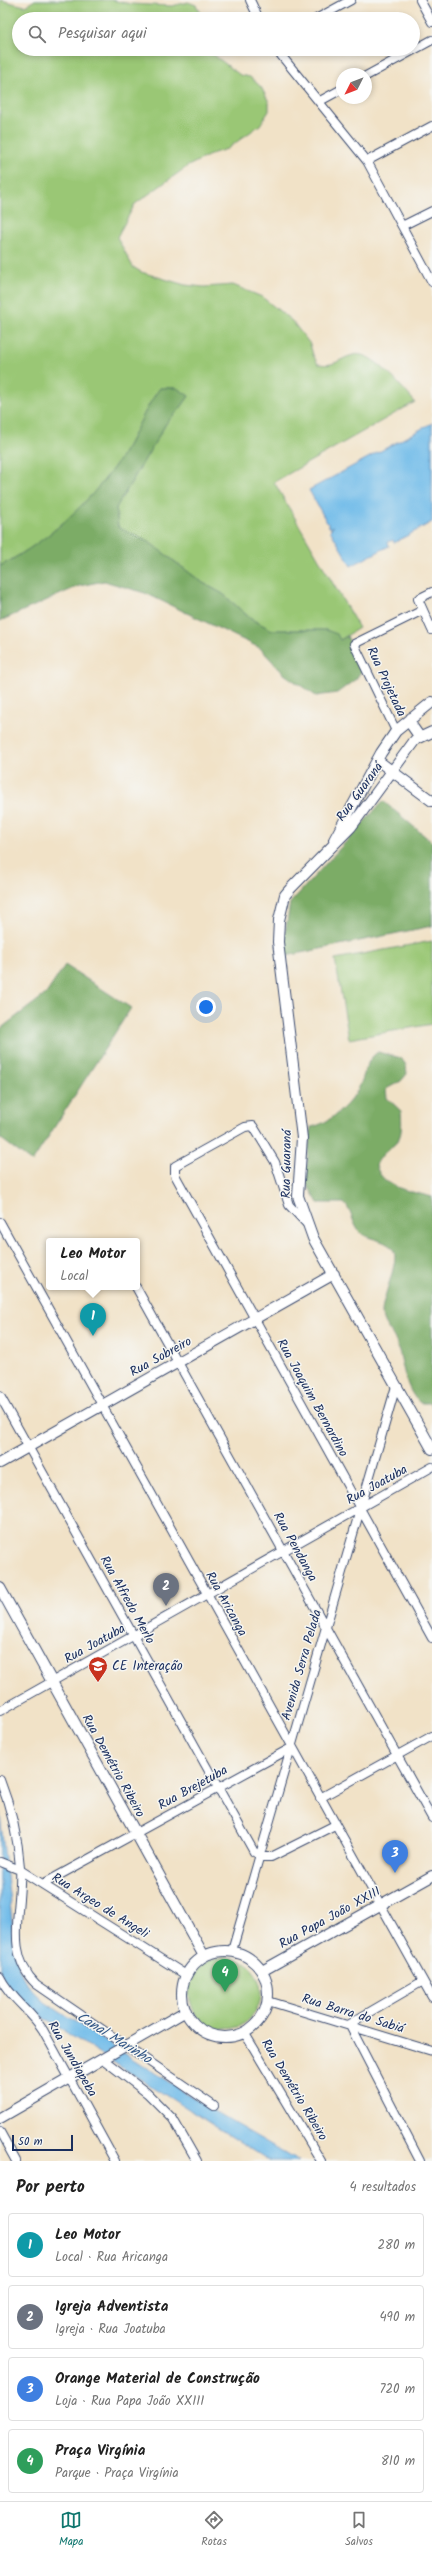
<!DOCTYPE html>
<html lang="pt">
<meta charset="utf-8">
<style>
body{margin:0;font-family:Kalam,sans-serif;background:#f6f6f6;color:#222}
.compass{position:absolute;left:336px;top:68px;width:36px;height:36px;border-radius:50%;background:#fff;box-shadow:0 2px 6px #0003;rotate:228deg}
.scale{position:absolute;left:12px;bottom:10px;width:61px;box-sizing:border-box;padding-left:4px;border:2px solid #1b2f5e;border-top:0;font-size:11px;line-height:14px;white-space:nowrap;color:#1b2f5e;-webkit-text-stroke:3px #f6f6f2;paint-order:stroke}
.you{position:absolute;left:206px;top:1007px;width:14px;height:14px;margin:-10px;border:3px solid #fff;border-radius:50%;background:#1a73e8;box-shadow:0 0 0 6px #1a73e833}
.badge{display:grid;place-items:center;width:26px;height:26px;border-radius:50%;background:#0f766e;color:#fff;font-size:13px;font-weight:700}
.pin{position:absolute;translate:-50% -33px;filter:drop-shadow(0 1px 2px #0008)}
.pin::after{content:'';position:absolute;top:21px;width:14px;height:12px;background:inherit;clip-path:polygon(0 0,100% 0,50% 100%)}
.popup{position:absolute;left:46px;top:1238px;width:94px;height:52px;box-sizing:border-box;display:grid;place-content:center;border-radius:4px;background:#fff;filter:drop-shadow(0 1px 3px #0005);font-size:13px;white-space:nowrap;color:#767676}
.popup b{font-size:15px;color:#222}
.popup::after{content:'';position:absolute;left:50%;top:100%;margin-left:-8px;border:8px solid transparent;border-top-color:#fff}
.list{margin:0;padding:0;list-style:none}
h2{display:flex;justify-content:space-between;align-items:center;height:52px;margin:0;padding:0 16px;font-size:17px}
h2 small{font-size:13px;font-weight:400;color:#767676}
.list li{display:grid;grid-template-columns:26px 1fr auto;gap:12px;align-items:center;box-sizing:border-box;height:64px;margin:0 8px 8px;padding:0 8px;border:1px solid #e0e0e0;border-radius:4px}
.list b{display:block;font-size:15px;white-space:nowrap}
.list p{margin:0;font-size:13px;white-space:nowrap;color:#767676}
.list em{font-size:13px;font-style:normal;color:#767676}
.icon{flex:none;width:22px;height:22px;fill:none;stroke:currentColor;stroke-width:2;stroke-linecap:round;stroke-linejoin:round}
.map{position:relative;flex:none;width:432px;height:2161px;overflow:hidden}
.search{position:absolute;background:#fff;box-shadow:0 2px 6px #0003;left:12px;right:12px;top:12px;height:44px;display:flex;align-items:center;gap:10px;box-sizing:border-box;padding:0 14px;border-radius:22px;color:#767676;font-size:15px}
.sheet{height:340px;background:#fff}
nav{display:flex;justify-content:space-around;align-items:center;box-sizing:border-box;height:56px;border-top:1px solid #e0e0e0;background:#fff;font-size:11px;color:#767676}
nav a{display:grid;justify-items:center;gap:2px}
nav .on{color:#0f766e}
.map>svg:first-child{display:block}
</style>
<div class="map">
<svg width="432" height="2161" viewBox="0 0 432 2161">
<rect width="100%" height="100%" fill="#f6f6f2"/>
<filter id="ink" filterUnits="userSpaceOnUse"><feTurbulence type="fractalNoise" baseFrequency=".025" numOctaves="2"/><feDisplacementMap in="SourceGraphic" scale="8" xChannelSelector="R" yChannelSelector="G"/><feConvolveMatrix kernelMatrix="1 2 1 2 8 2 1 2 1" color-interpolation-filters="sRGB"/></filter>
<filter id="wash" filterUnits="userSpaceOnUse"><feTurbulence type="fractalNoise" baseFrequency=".012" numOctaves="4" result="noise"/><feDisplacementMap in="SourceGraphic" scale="16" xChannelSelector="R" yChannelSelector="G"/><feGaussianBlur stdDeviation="0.9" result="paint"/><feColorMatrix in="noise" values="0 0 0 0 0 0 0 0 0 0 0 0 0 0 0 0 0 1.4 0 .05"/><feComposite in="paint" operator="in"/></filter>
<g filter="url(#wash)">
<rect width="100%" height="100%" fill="#f1e2c7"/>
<path fill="#9ac774" stroke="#5a7b69" d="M0,0L25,6L35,0H112L131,4L172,6L188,2L196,5L205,19H19V49H206L240,75L250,77L261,87L269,102V111L260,125L227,149L214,153L188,166L135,204L117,237L133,267L141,272L185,285L204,287L233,285L262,297L292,321L310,344L313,355L318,364C336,367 338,359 353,355C372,349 403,389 415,402L274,482L359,628L340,640L326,630H272L251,619L223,594L203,583L149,542L118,527L116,508L167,422L180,409L189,396L176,388H160C147,406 139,425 129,444C99,495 52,539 0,566Z
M432,941V1024L349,1039L335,959Z
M189 1993a36 36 0 1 1 72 0a36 36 0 1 1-72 0Z"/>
<path fill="#7bac66" stroke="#4b6e62" d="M160,388H177L189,396L180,409L167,422L116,508L118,527L149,542L203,583L223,594L251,619L272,630H326L337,634L340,640L347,636L362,670L356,679L337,693L316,696L284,674L260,648L145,593L104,581L79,586L0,621V566C52,539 99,495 129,444C139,425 147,405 160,388Z
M383,801L432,842V926L286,956L283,946L290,903Z
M65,965L131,1008L32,1162L0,1138V1029L46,994Z
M378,1052L401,1058L406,1065L407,1074L401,1081L386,1089L387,1098L401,1111C405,1153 389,1139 376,1165C382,1189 412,1191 432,1197V1407L429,1403H420C403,1388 404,1362 396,1342C392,1331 382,1325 382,1313C382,1297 399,1263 394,1251C389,1240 371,1240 362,1234C352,1226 353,1212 344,1203H318L305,1181L311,1127C329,1124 349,1105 358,1089C366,1075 364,1061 378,1052Z"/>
<path fill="#70bbe9" stroke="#4675a4" d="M432,423V522L394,543L393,540L388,542L389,546L351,566L330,530L334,526L330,528L309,490Z
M0,1814L16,1956C20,1976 27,1987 43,2001L223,2117L299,2161H270L29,2009L8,1988L0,1971Z"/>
</g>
<g filter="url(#ink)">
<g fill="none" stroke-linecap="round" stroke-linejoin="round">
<g stroke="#3b4a6e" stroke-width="10">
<path id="minor" d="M250,0L259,19
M420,0L432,22
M316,19L351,0
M276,49L367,161L432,282
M366,76L432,40
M320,101L342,89
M367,161L432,126
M402,226L432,211
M432,592L418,599L432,630
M396,731L354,644L423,610
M0,1222L432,1997
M306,1223L289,1205L275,1162L253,1126L245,1127L175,1166V1175L432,1638
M136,1287L432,1818
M0,1396L254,1852L263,1857H271L335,1825
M0,1711L432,1467
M0,1780C11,1808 18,1838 20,1867C23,1907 3,1952 36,1984L214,2106
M320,1798L432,1736
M0,1862L20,1870L186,1975
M43,1884L291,1748
M232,1951L396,1386
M0,1977C10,1998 30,2010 43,2030L115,2161
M268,2001L432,2051
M244,2032L321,2161
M104,2060L147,2093L173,2119L197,2161
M0,2132L16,2161
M420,2161L349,2024L423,1981"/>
</g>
<g stroke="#3b4a6e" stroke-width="12">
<path id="tertiary" d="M411,718L412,726L419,736
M432,732L415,740L351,827L291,888L285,895L279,920L278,942L302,1138L298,1196L313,1238L432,1449
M377,760L432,801
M334,840L381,753L396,731L432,702
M0,1463L334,1274
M0,1588L204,1956
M182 1994a43 43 0 1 1 86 0a43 43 0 1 1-86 0Z
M262,1971L432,1876
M0,2118L186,2011"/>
</g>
<use href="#minor" stroke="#fff" stroke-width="8"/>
<use href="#tertiary" stroke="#fff" stroke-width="10"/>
</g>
</g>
<defs>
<g id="school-pin" transform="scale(1)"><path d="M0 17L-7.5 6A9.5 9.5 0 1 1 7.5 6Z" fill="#c8321e" stroke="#f6f6f2"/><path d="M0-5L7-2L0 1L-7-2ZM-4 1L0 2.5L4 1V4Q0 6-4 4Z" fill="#fff"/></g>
</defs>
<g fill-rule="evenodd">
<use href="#school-pin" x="98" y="1666"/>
</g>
<g text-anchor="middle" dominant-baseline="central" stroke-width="3" stroke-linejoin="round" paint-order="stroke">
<g font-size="13" fill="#1b2f5e" stroke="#f6f6f2">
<text transform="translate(386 682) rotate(65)">Rua Projetada</text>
<text transform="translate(360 792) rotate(-54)">Rua Guaraná</text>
<text transform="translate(287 1164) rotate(-89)">Rua Guaraná</text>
<text transform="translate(161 1357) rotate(-29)">Rua Sobreiro</text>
<text transform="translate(312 1398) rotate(61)">Rua Joaquim Bernardino</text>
<text transform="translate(377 1485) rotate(-29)">Rua Joatuba</text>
<text transform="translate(295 1547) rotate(61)">Rua Pendanga</text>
<text transform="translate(127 1600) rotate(61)">Rua Alfredo Merlo</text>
<text transform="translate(226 1604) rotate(61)">Rua Aricanga</text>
<text transform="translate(95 1644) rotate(-29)">Rua Joatuba</text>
<text transform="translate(302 1665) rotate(-74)">Avenida Serra Pelada</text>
<text transform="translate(113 1766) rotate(61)">Rua Demétrio Ribeiro</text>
<text transform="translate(193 1788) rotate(-29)">Rua Brejetuba</text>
<text transform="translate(100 1906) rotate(32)">Rua Argeo de Angeli</text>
<text transform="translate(330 1918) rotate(-29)">Rua Papa João XXIII</text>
<text transform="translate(353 2014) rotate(17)">Rua Barra do Sabiá</text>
<text transform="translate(72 2059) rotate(60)">Rua Jundiapeba</text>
<text transform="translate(294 2090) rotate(59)">Rua Demétrio Ribeiro</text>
</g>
<g font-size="13" fill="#1b2f5e" stroke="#f6f6f2" text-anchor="start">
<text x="112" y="1666">CE Interação</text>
</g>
<g font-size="14" font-style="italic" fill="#355988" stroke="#f6f6f2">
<text transform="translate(114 2038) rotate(32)">Canal Marinho</text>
</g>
</g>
</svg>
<svg class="compass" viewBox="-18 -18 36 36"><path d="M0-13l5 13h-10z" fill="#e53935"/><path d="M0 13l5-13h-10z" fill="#767676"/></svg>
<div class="scale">50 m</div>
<div class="you"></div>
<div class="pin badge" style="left:93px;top:1336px;background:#0f9aa8">1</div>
<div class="popup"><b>Leo Motor</b>Local</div>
<div class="pin badge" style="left:166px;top:1606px;background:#6b7280">2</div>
<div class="pin badge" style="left:395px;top:1873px;background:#3f7fe0">3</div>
<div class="pin badge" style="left:225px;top:1992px;background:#2e9e5b">4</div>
<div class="search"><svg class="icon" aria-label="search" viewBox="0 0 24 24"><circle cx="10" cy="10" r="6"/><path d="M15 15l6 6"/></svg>Pesquisar aqui</div>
</div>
<section class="sheet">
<h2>Por perto<small>4 resultados</small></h2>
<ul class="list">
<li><span class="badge" style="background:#0f9aa8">1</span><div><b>Leo Motor</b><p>Local · Rua Aricanga</p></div><em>280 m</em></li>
<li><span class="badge" style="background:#6b7280">2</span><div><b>Igreja Adventista</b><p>Igreja · Rua Joatuba</p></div><em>490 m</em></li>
<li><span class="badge" style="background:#3f7fe0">3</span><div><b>Orange Material de Construção</b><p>Loja · Rua Papa João XXIII</p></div><em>720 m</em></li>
<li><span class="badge" style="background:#2e9e5b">4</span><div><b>Praça Virgínia</b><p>Parque · Praça Virgínia</p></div><em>810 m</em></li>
</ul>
</section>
<nav>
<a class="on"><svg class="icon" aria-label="map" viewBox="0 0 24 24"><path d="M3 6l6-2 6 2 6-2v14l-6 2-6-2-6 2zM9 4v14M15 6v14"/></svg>Mapa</a>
<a><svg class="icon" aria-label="directions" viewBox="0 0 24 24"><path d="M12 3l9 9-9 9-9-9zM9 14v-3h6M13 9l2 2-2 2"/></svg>Rotas</a>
<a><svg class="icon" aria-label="saved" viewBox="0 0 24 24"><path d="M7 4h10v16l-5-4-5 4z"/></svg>Salvos</a>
</nav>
